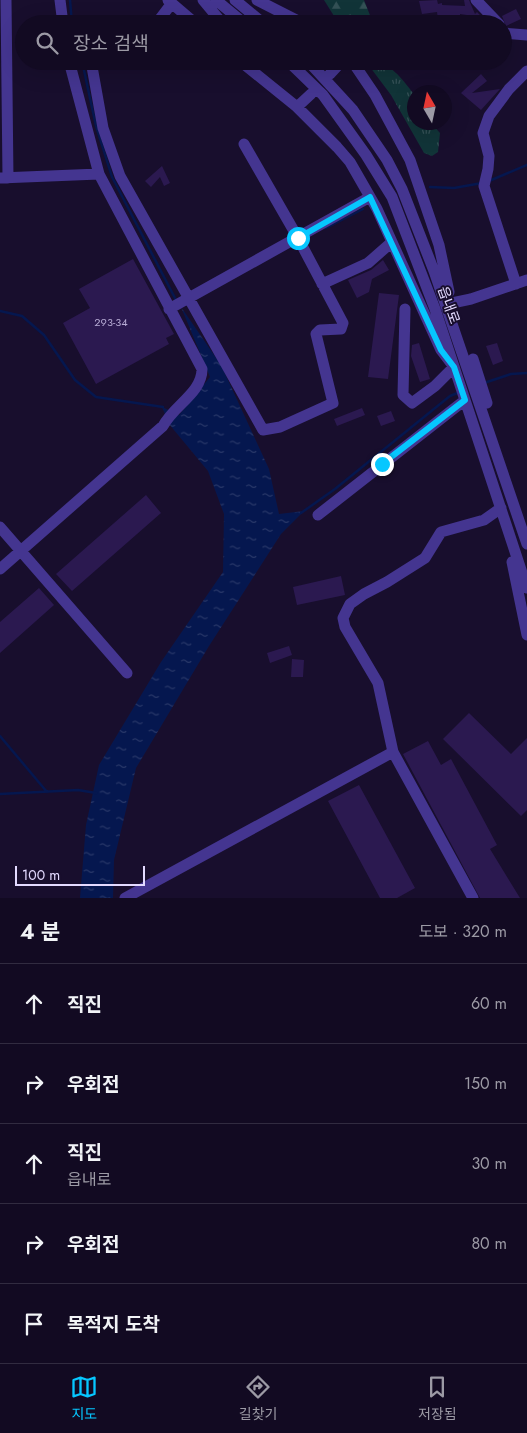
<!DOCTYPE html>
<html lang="ko">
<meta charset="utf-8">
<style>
body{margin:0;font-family:Jost,"Noto Sans KR",sans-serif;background:#1f182f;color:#f1f3f6}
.compass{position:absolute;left:407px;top:85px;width:45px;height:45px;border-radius:50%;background:#120a22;box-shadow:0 5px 20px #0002;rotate:351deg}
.scale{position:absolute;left:15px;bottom:12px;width:130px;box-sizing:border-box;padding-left:5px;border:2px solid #e3daff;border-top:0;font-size:14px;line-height:18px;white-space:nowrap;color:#e3daff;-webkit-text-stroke:4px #180e2d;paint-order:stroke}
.stop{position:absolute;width:15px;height:15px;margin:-11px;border:4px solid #06c7ff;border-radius:50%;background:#fff}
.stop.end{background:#06c7ff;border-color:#fff;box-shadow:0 1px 5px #0008}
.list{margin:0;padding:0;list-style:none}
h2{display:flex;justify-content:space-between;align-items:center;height:65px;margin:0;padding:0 20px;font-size:21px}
h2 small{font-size:16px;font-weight:400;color:#9c9aa5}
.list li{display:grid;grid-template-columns:32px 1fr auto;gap:15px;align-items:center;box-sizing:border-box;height:80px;padding:0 20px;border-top:1px solid #312b40}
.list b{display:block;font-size:19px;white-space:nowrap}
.list p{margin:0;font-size:16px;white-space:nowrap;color:#9c9aa5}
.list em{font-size:16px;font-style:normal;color:#9c9aa5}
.icon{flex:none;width:28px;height:28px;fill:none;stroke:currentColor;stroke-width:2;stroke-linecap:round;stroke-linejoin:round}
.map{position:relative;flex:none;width:527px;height:898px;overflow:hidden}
.search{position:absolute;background:#120a22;box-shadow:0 5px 20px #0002;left:15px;right:15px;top:15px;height:55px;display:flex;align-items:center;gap:12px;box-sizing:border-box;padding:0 18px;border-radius:28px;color:#9c9aa5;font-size:19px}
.sheet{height:465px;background:#120a22}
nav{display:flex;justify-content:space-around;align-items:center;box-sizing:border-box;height:70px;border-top:1px solid #312b40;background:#120a22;font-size:14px;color:#9c9aa5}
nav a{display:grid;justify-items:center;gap:2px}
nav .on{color:#06c7ff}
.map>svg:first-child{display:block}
</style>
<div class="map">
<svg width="527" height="898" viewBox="0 0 527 898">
<defs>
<pattern id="grass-tufts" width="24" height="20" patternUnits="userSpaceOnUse" patternTransform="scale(1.25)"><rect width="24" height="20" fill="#113438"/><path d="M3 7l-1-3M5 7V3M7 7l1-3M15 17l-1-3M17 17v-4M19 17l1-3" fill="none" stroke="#345156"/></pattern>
<pattern id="forest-firs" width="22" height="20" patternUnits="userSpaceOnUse" patternTransform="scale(1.25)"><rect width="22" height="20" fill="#113438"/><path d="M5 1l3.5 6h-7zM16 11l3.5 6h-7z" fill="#345156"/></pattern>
<pattern id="water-ripples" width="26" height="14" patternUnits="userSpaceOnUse" patternTransform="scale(1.25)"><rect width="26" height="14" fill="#05174f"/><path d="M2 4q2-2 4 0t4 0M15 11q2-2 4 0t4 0" fill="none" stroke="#293869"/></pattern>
</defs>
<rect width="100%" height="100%" fill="#180e2d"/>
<path fill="url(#grass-tufts)" d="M369,61C390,61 402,79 414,94V122L431,123L440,133L438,152L432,156L424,153L391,95L367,63Z"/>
<path fill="url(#forest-firs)" d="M324,0H364L373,23L376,24H339Z"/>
<path fill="url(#water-ripples)" d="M181,307L221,365L269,469L279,514L304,511L281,534L209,646L136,768L114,860L113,898H80L86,825L99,765L161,662L223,572L224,514L208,471L169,424L162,407L179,415L210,377Z"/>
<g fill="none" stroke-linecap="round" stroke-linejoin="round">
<path stroke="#05174f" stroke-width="2.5" d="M70,0L72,24
M82,61L96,126L112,177L176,300
M489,181L527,165
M430,187L454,188L482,183
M326,228L363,209
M0,311L22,316L44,335L75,380L96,397L163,407
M484,383L511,374L527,373
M301,513L335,489L450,396L460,392
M0,736L47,792
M0,794L78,790L96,793"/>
</g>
<path fill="#2b1950" d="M437,0L438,4L442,3V5L465,6L464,0H469L475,14L477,12L487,22L479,24L480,17L460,14V17L438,21L437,12L422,14L419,1Z
M516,9L521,19L506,26L502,16Z
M481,74L487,81L472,93L500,89L481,110L461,93Z
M162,166L170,183L164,186L160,177L151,187L145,181Z
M133,259L174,334L166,338L169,344L96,384L63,323L90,308L79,289Z
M383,260L389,270L372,279L369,292L357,298L348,280L371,270Z
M379,293L399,295L388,379L368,377Z
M419,343L430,379L420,382L411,356L412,345Z
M497,343L503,361L493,365L486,346Z
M362,408L365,415L337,426L334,419Z
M391,411L395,421L381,426L377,416Z
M146,495L161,513L72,591L56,574Z
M341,576L345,595L297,605L293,587Z
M39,588L54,605L0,653V622Z
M289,646L292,655L270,663L267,653Z
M292,659L304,660L303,677H291Z
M469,713L511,754L527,738V810L521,816L443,739Z
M428,741L441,765L451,759L497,845L490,849L520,898H480L403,754Z
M359,785L415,888L397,898H380L328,801Z"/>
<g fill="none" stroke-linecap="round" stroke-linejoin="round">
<path stroke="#443590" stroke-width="11" d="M6,0L8,178
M60,0L63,24
M168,0L196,24
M203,0L223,24
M216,0L245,24
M235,0L264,24
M257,0L304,24
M476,0L499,24
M156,24L172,3
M503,33L527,35
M91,61L103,128L120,176L263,430L280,427L333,403L316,334L320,330L341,329L343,323L298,238L244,144
M240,61L297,107L337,147L350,162L377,209L441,350L454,367L435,386L412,403L403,395L405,309
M288,61L323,95L366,155L392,197L435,309L527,588
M308,61L353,110L387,160L402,189L434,271L527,544
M352,61L375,95L410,160L439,245L449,292
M330,74L342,61
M297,107L311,94
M0,178L99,174
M322,284L368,263L392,242
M516,284L484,186L488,169L489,156L483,133L489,116L509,89L527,71
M452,303L471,299L527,280
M169,309L370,197
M473,359L487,403
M318,515L465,400
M0,527L127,673
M512,562L527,635
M0,569L163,426C174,405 202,393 202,369L99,174L69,61
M125,898L393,752
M473,898L393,752L378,683L345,627L343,618L350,604L364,594L387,582L425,558L441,532L484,520L501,508"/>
</g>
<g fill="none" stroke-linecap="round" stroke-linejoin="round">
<path stroke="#06c7ff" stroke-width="6" d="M298,238L370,197L441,350L454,367L465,400L382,464"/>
</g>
<g text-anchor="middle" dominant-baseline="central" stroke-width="4" stroke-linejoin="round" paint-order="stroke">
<g font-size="11" fill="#b5aad3">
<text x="111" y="322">293-34</text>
</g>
<g font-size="14" fill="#e3daff" stroke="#180e2d">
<text transform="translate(449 305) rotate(70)">읍내로</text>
</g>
</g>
</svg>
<svg class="compass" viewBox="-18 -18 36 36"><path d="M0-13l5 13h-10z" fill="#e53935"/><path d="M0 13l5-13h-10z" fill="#9c9aa5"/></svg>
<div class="scale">100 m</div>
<div class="stop" style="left:298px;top:238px"></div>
<div class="stop end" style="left:382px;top:464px"></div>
<div class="search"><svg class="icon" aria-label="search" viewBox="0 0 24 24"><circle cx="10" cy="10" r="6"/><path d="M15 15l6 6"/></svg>장소 검색</div>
</div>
<section class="sheet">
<h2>4 분<small>도보 · 320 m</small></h2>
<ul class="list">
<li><svg class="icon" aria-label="ahead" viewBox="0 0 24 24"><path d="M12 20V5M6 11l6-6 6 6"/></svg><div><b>직진</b></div><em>60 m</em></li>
<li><svg class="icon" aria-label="right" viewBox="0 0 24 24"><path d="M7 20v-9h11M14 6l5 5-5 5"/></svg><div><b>우회전</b></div><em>150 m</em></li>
<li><svg class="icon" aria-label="ahead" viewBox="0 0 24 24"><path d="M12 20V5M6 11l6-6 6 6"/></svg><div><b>직진</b><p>읍내로</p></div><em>30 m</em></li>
<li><svg class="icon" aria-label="right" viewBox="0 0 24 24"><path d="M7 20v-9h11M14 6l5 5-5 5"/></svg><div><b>우회전</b></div><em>80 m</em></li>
<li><svg class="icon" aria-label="arrive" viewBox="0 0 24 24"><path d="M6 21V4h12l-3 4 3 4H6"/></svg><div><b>목적지 도착</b></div></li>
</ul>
</section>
<nav>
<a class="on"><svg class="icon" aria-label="map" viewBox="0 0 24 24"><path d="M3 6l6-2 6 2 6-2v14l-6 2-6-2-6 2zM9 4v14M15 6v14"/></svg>지도</a>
<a><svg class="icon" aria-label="directions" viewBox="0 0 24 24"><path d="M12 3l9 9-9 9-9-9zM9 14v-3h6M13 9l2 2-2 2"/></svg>길찾기</a>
<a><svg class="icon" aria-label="saved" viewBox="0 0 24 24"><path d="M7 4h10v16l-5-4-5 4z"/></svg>저장됨</a>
</nav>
